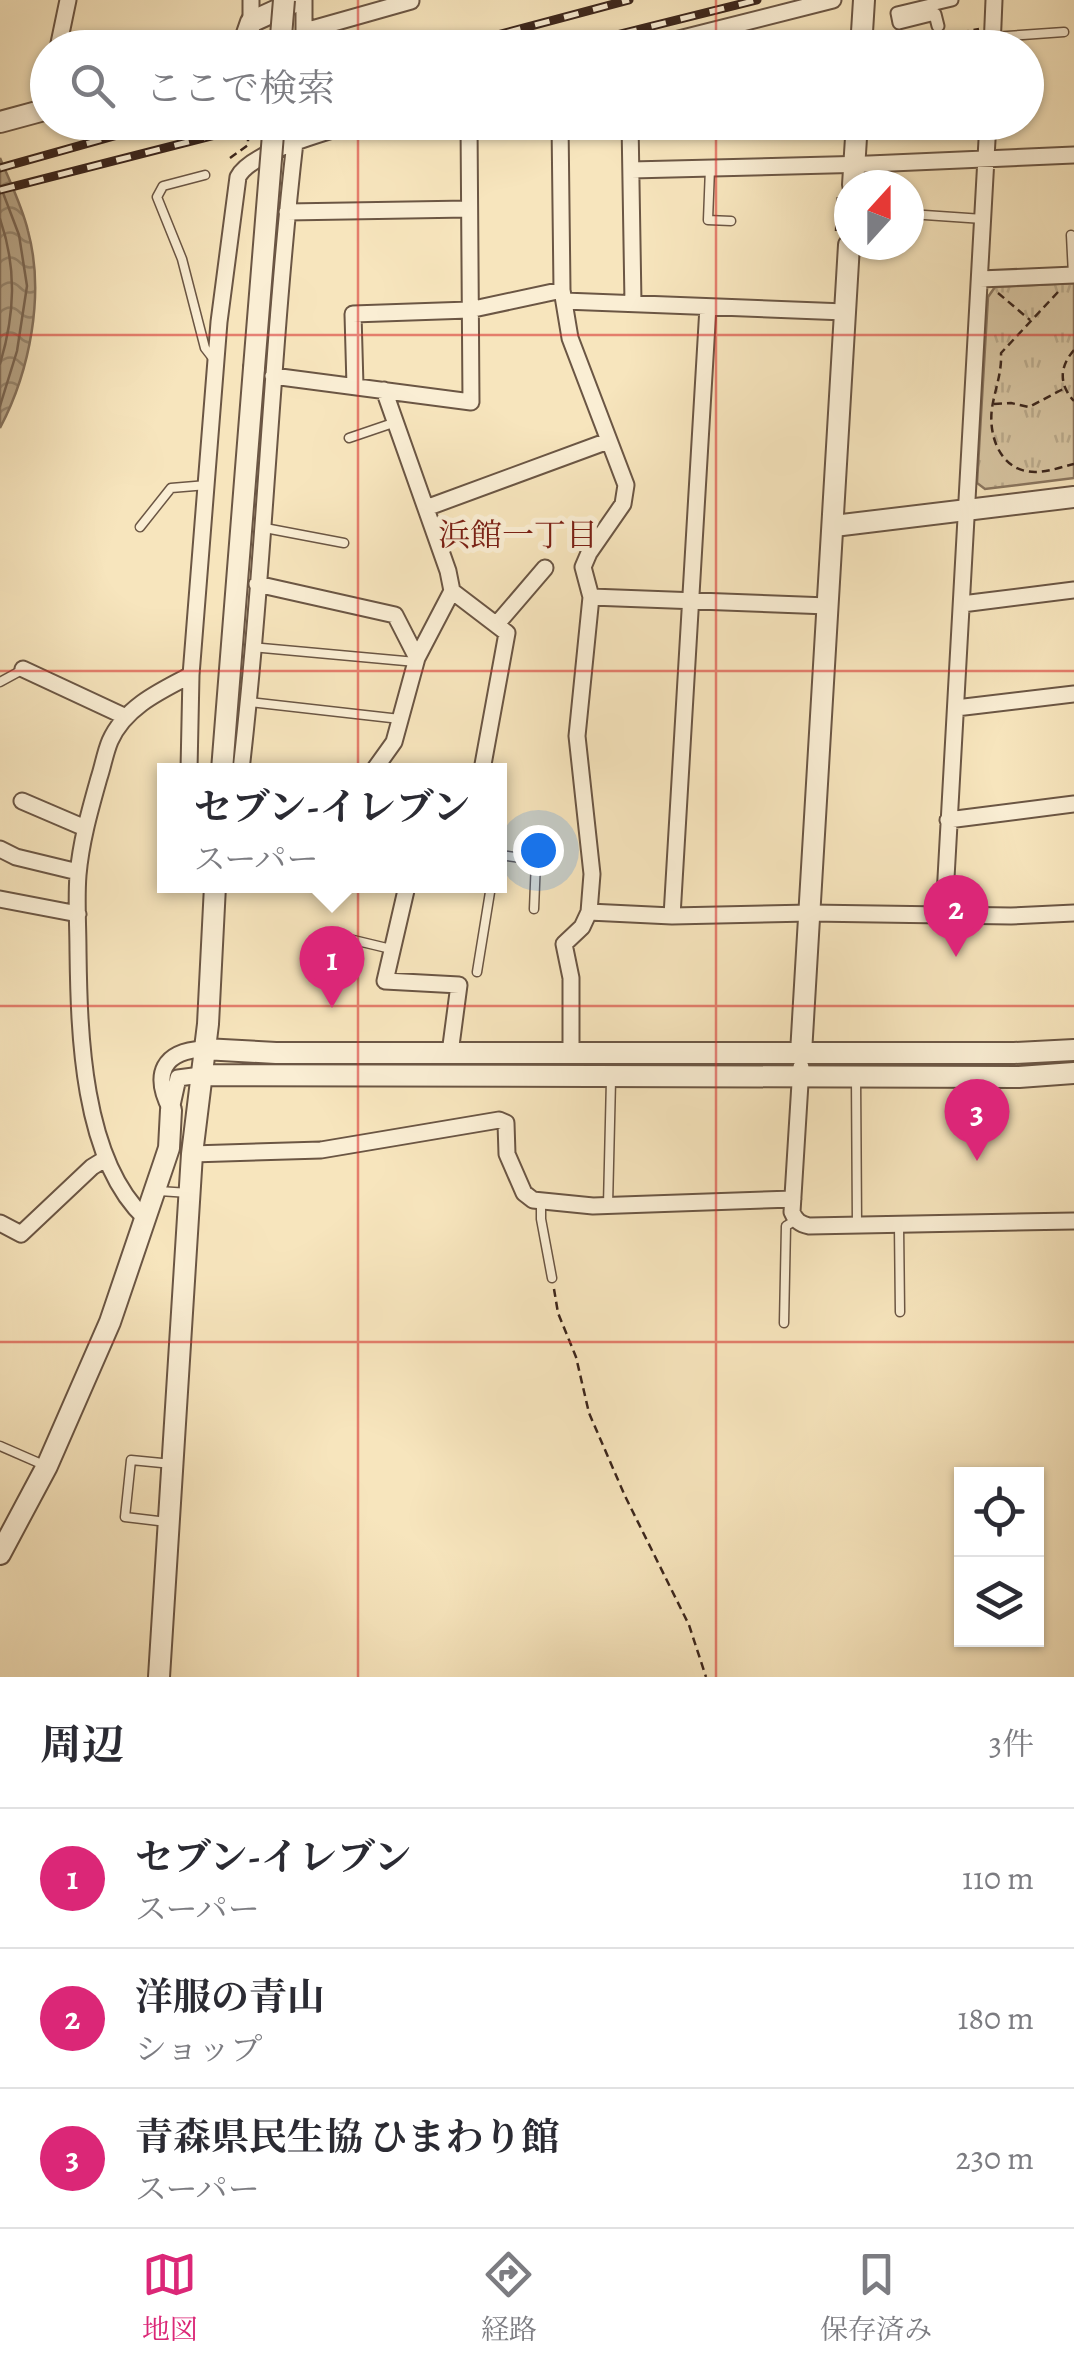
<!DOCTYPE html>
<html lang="ja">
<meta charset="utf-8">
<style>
body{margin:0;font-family:Alegreya,"Noto Serif JP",serif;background:#f2f2f3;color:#2b2b33}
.controls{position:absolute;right:30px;bottom:30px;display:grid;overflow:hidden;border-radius:0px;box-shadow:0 2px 8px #0004}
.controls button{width:90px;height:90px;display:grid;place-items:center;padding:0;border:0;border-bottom:2px solid #e1e1e2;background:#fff;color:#2b2b33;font:50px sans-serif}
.compass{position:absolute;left:834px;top:170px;width:90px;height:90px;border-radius:50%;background:#fff;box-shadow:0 2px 8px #0004;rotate:21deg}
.you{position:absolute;left:538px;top:850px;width:35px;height:35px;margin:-25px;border:8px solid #fff;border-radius:50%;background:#1a73e8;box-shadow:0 0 0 15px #1a73e833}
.badge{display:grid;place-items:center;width:65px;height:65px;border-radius:50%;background:#db2777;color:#fff;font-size:32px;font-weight:700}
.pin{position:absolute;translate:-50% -82px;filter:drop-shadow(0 2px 5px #0008)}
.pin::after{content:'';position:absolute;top:52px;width:35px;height:30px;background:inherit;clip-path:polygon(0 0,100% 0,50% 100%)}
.popup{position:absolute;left:157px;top:763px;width:350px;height:130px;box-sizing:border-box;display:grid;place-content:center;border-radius:0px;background:#fff;filter:drop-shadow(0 2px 8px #0005);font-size:32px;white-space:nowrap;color:#7c7c81}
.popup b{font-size:38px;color:#2b2b33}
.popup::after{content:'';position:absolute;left:50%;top:100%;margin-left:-20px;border:20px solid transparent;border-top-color:#fff}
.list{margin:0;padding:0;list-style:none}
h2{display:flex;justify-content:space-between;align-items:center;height:130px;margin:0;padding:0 40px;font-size:42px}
h2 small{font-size:32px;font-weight:400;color:#7c7c81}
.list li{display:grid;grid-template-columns:65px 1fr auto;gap:30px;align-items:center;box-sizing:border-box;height:140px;padding:0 40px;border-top:2px solid #e1e1e2}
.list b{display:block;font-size:38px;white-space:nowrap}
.list p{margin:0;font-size:32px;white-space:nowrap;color:#7c7c81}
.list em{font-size:32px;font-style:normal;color:#7c7c81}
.icon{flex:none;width:55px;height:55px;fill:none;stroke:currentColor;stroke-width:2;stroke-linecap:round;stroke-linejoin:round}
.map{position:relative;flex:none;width:1074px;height:1677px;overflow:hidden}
.search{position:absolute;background:#fff;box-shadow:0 2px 8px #0004;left:30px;right:30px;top:30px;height:110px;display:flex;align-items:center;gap:25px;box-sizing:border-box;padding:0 35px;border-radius:55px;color:#7c7c81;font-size:38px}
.sheet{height:550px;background:#fff}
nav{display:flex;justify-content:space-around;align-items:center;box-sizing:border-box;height:140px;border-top:2px solid #e1e1e2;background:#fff;font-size:28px;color:#7c7c81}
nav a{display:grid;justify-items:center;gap:5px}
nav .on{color:#db2777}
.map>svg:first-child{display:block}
</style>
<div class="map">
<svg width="1074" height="1677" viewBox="0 0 1074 1677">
<defs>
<pattern id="park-tufts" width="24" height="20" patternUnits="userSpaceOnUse" patternTransform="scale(2.5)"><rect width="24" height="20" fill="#d7c5a2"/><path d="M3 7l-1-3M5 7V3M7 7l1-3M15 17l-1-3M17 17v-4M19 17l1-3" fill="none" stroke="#b9a98b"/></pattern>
<pattern id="water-waves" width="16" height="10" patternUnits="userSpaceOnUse" patternTransform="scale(2.5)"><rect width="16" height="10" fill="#b7a486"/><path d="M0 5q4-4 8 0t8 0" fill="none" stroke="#96856d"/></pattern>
</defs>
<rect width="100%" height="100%" fill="#f7e5bd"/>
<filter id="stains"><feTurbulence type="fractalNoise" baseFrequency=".002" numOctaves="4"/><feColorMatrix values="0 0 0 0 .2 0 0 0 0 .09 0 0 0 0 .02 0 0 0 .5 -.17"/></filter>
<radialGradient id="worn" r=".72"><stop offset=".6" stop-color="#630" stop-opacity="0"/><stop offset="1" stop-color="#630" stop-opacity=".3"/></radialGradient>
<path fill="url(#park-tufts)" stroke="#8a765f" stroke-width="2.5" d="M1074,283V478L985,489L977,483L988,297L995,287Z"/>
<path fill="url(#water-waves)" stroke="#86725c" stroke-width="2.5" d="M0,158C10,182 22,206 28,231C45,294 30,371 0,428Z"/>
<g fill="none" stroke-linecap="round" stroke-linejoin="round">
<path stroke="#7a6551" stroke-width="2.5" d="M0,185L19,235L27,286L17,351L0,406
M0,219C17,268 15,314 0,364"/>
<g stroke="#6b5644" stroke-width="11">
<path id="service" d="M993,37L1064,32
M710,168L708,220L731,221
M205,175L163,186L157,197L182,259L205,348L215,361
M910,214L983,219
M1071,235L1073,275
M349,438L396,422
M140,527L171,488L207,485
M265,528L344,543
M252,647L416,662
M0,682L22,670
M249,702L400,719
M500,855L536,860L534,909
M334,963L341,937L391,949
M477,972L491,886
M856,1077L857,1225
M159,1191L189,1193
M541,1201V1219L552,1278
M608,1205L611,1080
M899,1226L900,1312
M784,1323L786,1226L796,1220
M0,1446L46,1466
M167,1522L125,1517L131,1460L172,1464"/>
</g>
<g stroke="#6b5644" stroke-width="15">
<path id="pedestrian" d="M938,26L935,14L899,23L897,13L952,0"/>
</g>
<g stroke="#6b5644" stroke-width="19">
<path id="minor" d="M251,22V0
M305,29H312L411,1
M58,48L68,0
M304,48V0
M643,48L833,0
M992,48L994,0
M41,111L48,78
M560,122L562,290L570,338L626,485L623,504L589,553L583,567L591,597L577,736L592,874L589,912L582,927L564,944L571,978V1053
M630,122L633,303
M631,170L869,164L1074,155
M287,212L468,209
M980,279L1074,275
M564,301L845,312
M273,376L471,402L469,122
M355,386L353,314L469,310L562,290
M426,508L608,441
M257,584L395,615L417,658
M452,591L507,633L482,770
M591,597L828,606
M962,604L1074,590
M497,624L545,568
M23,669L126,717
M956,708L1074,694
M189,770L191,675L219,322L238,177C251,151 331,131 359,122
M241,770C265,562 271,351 295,142
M374,770L394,742L417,658L452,591L448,571L384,390
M22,801L85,828
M948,820L1074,804
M0,849L16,857L78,872
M407,886L385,981L459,985L450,1053
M0,899L78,914
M589,912L672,916L810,913L1011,916L1074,913
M944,914L988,122
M672,916L708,307
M801,1067L792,1212C796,1221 800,1224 809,1226L1074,1221
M171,1110C152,1074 163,1051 204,1049
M171,1110L178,1078L201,1075
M192,1154L321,1150L499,1120L506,1123L507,1154L524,1193L533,1200L593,1206L793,1199
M145,1218C82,1159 79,1032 78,951C78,926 76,900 78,875C81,841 90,810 99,778C103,766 105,753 110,741C125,707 160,691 191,675
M0,1223L21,1234L92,1167L105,1159"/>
</g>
<g stroke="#6b5644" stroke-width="24">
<path id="tertiary" d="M242,48L251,22L299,0
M861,48L864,0
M0,122L48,109
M853,185L857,122
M834,526L1074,497
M222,770L254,368
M204,1049L276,1053H1014L1074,1050
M801,1053L849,245
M201,1075L1019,1077L1074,1073
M0,1554L47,1466L110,1322L164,1163L169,1148L171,1110
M159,1677L192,1154L208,1024L215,886"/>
</g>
<path stroke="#3c261c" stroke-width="2.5" stroke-dasharray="8 5" stroke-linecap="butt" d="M948,35L979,29
M893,48L930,39
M230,158L248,145V138
M836,231L838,194
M1058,292L1001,353C1002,373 995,389 992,408C988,437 1001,472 1035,472C1048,472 1061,467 1074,464
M998,293L1030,320
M1074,350C1059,367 1059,385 1074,401
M994,404L1011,403L1029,407L1065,388
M554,1289L558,1313L576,1357L589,1413L625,1496L689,1625L706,1677"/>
<use href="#service" stroke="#faeed4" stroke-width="8"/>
<use href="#pedestrian" stroke="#faeed4" stroke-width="11"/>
<use href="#minor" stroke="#faeed4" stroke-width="15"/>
<use href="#tertiary" stroke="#faeed4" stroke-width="20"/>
<g stroke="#3c261c" stroke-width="9">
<path id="rail" d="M448,48L629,0
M564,48L757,0
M0,168L164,122
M0,190L266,122"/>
</g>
<use href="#rail" stroke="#faeed4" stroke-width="5" stroke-dasharray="15" stroke-linecap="butt"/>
<g stroke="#6b5644" stroke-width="24" stroke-linecap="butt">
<path id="tertiary-bridge" d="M280,48L284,0
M254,368L274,122"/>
</g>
<use href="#tertiary-bridge" stroke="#faeed4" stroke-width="20"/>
</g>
<path fill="none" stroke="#d62828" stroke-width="2.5" stroke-opacity="0.55" d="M358,0V48M716,0V48M358,122V1677M716,122V1677M0,335H1074M0,671H1074M0,1006H1074M0,1342H1074"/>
<g text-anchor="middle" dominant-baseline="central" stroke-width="10" stroke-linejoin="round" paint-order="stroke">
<g font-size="32" fill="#7a1f14" stroke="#faeed4">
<text x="518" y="535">浜館一丁目</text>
</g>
</g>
<rect width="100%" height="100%" filter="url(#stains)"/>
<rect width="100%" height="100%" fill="url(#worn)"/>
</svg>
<div class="controls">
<button><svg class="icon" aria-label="locate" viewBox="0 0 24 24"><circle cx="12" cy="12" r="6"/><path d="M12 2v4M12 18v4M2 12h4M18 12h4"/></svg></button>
<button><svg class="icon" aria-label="layers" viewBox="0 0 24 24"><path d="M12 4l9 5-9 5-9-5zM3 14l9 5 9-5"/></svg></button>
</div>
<svg class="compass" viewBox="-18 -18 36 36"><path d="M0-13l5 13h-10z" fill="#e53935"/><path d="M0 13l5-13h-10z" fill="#7c7c81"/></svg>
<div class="you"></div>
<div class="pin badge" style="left:332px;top:1008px">1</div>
<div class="popup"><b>セブン-イレブン</b>スーパー</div>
<div class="pin badge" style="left:956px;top:957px">2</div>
<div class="pin badge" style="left:977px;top:1161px">3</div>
<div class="search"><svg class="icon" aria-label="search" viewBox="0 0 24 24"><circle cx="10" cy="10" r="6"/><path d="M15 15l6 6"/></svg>ここで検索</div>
</div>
<section class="sheet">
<h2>周辺<small>3件</small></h2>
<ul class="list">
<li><span class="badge">1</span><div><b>セブン-イレブン</b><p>スーパー</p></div><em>110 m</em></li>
<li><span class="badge">2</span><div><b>洋服の青山</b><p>ショップ</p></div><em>180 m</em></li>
<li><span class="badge">3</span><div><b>青森県民生協 ひまわり館</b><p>スーパー</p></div><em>230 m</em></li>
</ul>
</section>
<nav>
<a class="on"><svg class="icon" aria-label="map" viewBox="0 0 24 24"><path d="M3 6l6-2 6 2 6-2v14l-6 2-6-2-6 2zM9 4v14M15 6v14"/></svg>地図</a>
<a><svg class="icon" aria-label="directions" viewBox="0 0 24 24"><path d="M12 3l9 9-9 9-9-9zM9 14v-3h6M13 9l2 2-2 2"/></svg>経路</a>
<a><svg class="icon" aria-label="saved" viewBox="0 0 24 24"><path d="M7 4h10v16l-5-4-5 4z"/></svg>保存済み</a>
</nav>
